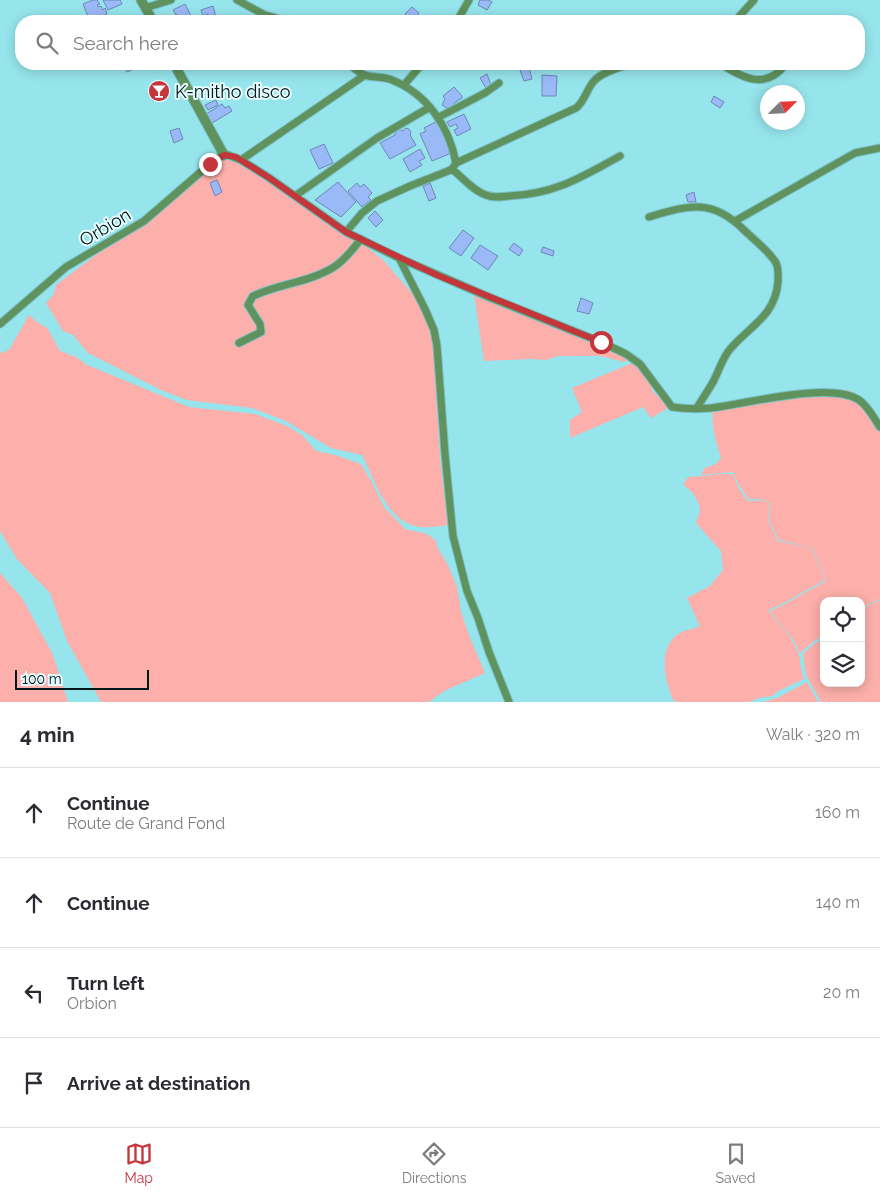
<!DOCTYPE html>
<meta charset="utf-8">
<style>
body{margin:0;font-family:Raleway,sans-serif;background:#f2f2f3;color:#2b2b33}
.controls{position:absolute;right:15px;bottom:15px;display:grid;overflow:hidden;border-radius:10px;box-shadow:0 2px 12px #0003}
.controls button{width:45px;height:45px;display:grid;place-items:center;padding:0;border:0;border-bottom:1px solid #e1e1e2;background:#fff;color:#2b2b33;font:25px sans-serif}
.compass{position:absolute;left:760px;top:85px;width:45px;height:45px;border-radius:50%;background:#fff;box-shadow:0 2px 12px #0003;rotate:66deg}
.scale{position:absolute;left:15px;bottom:12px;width:134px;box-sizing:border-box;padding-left:5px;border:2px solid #01181a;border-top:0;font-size:14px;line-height:18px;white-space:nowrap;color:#01181a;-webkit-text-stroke:4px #e5fbfd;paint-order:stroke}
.stop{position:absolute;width:15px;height:15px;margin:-11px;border:4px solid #c5363c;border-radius:50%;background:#fff}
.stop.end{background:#c5363c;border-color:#fff;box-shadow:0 1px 5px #0008}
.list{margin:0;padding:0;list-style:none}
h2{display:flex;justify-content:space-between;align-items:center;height:65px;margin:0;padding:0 20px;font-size:21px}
h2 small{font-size:16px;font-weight:400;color:#7c7c81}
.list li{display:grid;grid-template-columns:32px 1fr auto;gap:15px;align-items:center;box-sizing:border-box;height:90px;padding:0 20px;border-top:1px solid #e1e1e2}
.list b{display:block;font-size:19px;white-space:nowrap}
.list p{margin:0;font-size:16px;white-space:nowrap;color:#7c7c81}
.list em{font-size:16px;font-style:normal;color:#7c7c81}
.icon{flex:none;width:28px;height:28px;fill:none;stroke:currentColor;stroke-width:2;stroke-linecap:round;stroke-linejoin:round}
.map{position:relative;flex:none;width:880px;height:702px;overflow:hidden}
.search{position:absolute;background:#fff;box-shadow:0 2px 12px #0003;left:15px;right:15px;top:15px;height:55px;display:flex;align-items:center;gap:12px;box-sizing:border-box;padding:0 18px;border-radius:20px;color:#7c7c81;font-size:19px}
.sheet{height:425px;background:#fff}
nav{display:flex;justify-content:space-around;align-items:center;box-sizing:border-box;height:70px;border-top:1px solid #e1e1e2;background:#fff;font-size:14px;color:#7c7c81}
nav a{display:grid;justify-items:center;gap:2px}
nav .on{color:#c5363c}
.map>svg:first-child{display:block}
</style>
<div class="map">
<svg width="880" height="702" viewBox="0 0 880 702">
<rect width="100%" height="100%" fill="#96e5ec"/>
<path fill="#fcafab" d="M213,159L237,160L348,232L383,260L423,306L433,341L440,458L448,525C440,526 429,528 421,527C387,524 375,480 362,455L331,448L286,421L252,408L187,400L161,390L88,353L73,335L63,331L46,303L54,294L56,285L126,232Z
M473,288L632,358L624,362L601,356H558L546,360L530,359L484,361Z
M29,315L37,322L47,328L60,351L76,357L87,365L189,407L255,414L287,426L302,435L316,451L335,455L361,464L371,481L384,507L405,529L427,534L436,541L437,547L448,565L457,587L461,612L470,638L485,673L444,691L429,702H101L67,641L50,593L17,559L0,531V353L9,350Z
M635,362L647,376L653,392L662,399L668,408L651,418L643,407L570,438V420L582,412L572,388Z
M827,389L849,390L859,396L880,419V599L861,608V601H824V636L814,641L800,653L794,641L770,611L783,605L826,581L813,548L779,540L769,520L771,503L761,499H749L739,485L733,472L701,475L705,468L716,464L721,458C716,442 711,426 713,410Z
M719,474H733L739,489L748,501L760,500L770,503L768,520L778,541L812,548L825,580L782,604L768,610C778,623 792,637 798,652C801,661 800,670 804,679L778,691L772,696L759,698L749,702H677L673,700C665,680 657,650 678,634C684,630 694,629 700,626L687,598L710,586L723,570L721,551L696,523C697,519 700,514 700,510C700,501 690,488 683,485L688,477C698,476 708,476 719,474Z
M0,573L22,598L53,655L68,702H0Z
M880,600V702H821L806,675L803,654L815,643L824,639V683H861V609Z
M807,682L818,702H763L777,698Z"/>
<path fill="#9ab9f7" stroke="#6e86b6" d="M93,0H97L100,4L97,5L98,7L101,6L103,10L105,8L107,14L98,19L92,18L89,19L83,4Z
M103,0H120L122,4L108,10Z
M480,0H488L492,2L487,10L478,5Z
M185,4L191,16L181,21L178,15H176L173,10Z
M213,6L217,21H210L208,14L203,16L201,10Z
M412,7L419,13L415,19L411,15L409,18L405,14Z
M123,64H141V66L127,72Z
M529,67L532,79L524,81L520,70Z
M487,74L491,85L486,88L480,78Z
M542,75L557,76L556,96H542Z
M161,87L165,96L153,101L149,94Z
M454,87L462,96V98L454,103L453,107L447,108L442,105L445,99L443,96Z
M714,96L724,102L720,108L711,102Z
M216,100L218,105L208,110L205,105Z
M222,104L225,108L229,106L232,111L212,123L206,114Z
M464,114L471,129L457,136L454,130L458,128L456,124L450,127L447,122Z
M439,120L450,142L449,154L432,161L420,134L426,131L424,128Z
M179,128L183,139L174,143L170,131Z
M406,128L409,129L411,132L410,135L416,145L390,159L380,143L395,135V132L400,129L402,131Z
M324,144L333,163L319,169L310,150Z
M420,149L425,158L419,161L422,165L410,172L403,159Z
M217,180L222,192L215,196L210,183Z
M338,182L356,202L341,217L315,200Z
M357,183L360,187L364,184L372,193L368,197L371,200L362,207L348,191Z
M430,183L436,198L429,201L423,186Z
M694,192L696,202H688L686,195Z
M375,211L383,220L376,227L368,218Z
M463,230L474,238L461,256L449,248Z
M514,243L523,250L519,256L509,249Z
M480,245L498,256L488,270L471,258Z
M543,247L554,251L553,256L541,252Z
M581,298L593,303L589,314L577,311Z"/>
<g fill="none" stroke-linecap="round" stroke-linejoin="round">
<g stroke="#7bc0c6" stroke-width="9">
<path id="minor" d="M237,0L265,15L287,21
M145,8L171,0
M457,21L469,0
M735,21L754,0
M349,64C353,67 359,73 365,75C372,78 382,76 392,80C427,94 449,126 456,163
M721,64C744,79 766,90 786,64
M404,85L422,64
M439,117L485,93L499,83
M241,160L365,75
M452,169C462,177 473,191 486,195C493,198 501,197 509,196C555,194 582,177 620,156
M295,196L377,138L430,107
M649,217C689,205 712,198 744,230C753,239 770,252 776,263C779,269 778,275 778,282C775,316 751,325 731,348C722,358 719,371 713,382C708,391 702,399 697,408
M735,221L855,153L880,148
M346,232L362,213L377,201L410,186L448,171L452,169L456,163L576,108C585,101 586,90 594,81C602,72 620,67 631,64
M399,258L491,298L601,342L626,354L640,364L672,407C685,409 698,409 711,408C746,404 829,381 859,400C868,406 874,418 880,427
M0,324L66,267L144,221L210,164L220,157L228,155L241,160L268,177L346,232L399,258L425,309L434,330L437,346L445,454L453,536L467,591L478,618L489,652L509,702
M239,343L261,332L260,324L248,305L253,296C279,284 310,282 334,267C345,260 353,249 361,239"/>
</g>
<g stroke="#7bc0c6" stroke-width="11">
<path id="tertiary" d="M141,0L153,21
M174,64L224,155"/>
</g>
<use href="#minor" stroke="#5f925c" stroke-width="7"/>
<use href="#tertiary" stroke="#5f925c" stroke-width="9"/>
</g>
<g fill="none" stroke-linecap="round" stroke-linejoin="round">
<path stroke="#c5363c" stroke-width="6" d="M210,164L224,155L236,157L268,177L346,232L439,276L601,342"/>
</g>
<defs>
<g id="bar-disc" transform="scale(1.125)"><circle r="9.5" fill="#c5363c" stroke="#e5fbfd"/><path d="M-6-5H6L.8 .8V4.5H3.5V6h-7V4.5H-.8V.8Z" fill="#fff"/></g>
</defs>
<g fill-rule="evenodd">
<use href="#bar-disc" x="159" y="91"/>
</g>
<g text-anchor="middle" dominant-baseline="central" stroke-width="4" stroke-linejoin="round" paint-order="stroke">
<g font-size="18" fill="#01181a" stroke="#e5fbfd" text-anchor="start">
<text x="175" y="91">K-mitho disco</text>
</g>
<g font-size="18" fill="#01181a" stroke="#e5fbfd">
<text transform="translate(105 227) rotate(-31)">Orbion</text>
</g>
</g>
</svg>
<div class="controls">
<button><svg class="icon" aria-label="locate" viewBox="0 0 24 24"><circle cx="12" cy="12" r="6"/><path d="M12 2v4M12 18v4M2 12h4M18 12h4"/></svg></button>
<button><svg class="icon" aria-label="layers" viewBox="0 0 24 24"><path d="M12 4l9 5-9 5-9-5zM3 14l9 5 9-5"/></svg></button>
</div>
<svg class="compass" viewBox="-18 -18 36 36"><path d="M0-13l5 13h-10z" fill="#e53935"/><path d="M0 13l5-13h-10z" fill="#7c7c81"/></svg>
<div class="scale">100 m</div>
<div class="stop" style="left:601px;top:342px"></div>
<div class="stop end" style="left:210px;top:164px"></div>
<div class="search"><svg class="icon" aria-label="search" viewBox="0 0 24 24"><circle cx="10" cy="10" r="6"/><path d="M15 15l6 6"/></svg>Search here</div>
</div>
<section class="sheet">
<h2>4 min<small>Walk · 320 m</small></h2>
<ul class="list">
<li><svg class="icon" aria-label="ahead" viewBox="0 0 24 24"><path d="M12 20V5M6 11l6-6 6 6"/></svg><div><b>Continue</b><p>Route de Grand Fond</p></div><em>160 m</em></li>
<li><svg class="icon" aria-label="ahead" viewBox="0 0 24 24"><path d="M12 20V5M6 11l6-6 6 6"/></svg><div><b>Continue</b></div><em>140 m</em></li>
<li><svg class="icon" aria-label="left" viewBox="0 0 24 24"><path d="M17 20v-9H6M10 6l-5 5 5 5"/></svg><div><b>Turn left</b><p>Orbion</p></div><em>20 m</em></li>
<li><svg class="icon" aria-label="arrive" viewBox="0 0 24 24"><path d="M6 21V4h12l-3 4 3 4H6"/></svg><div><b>Arrive at destination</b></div></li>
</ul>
</section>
<nav>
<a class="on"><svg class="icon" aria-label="map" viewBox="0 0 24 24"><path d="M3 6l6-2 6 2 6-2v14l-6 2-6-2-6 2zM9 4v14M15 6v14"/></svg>Map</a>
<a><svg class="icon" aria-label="directions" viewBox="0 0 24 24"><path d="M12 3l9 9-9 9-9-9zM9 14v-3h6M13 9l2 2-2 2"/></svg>Directions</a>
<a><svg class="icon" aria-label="saved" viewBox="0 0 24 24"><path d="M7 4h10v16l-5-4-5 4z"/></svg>Saved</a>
</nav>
